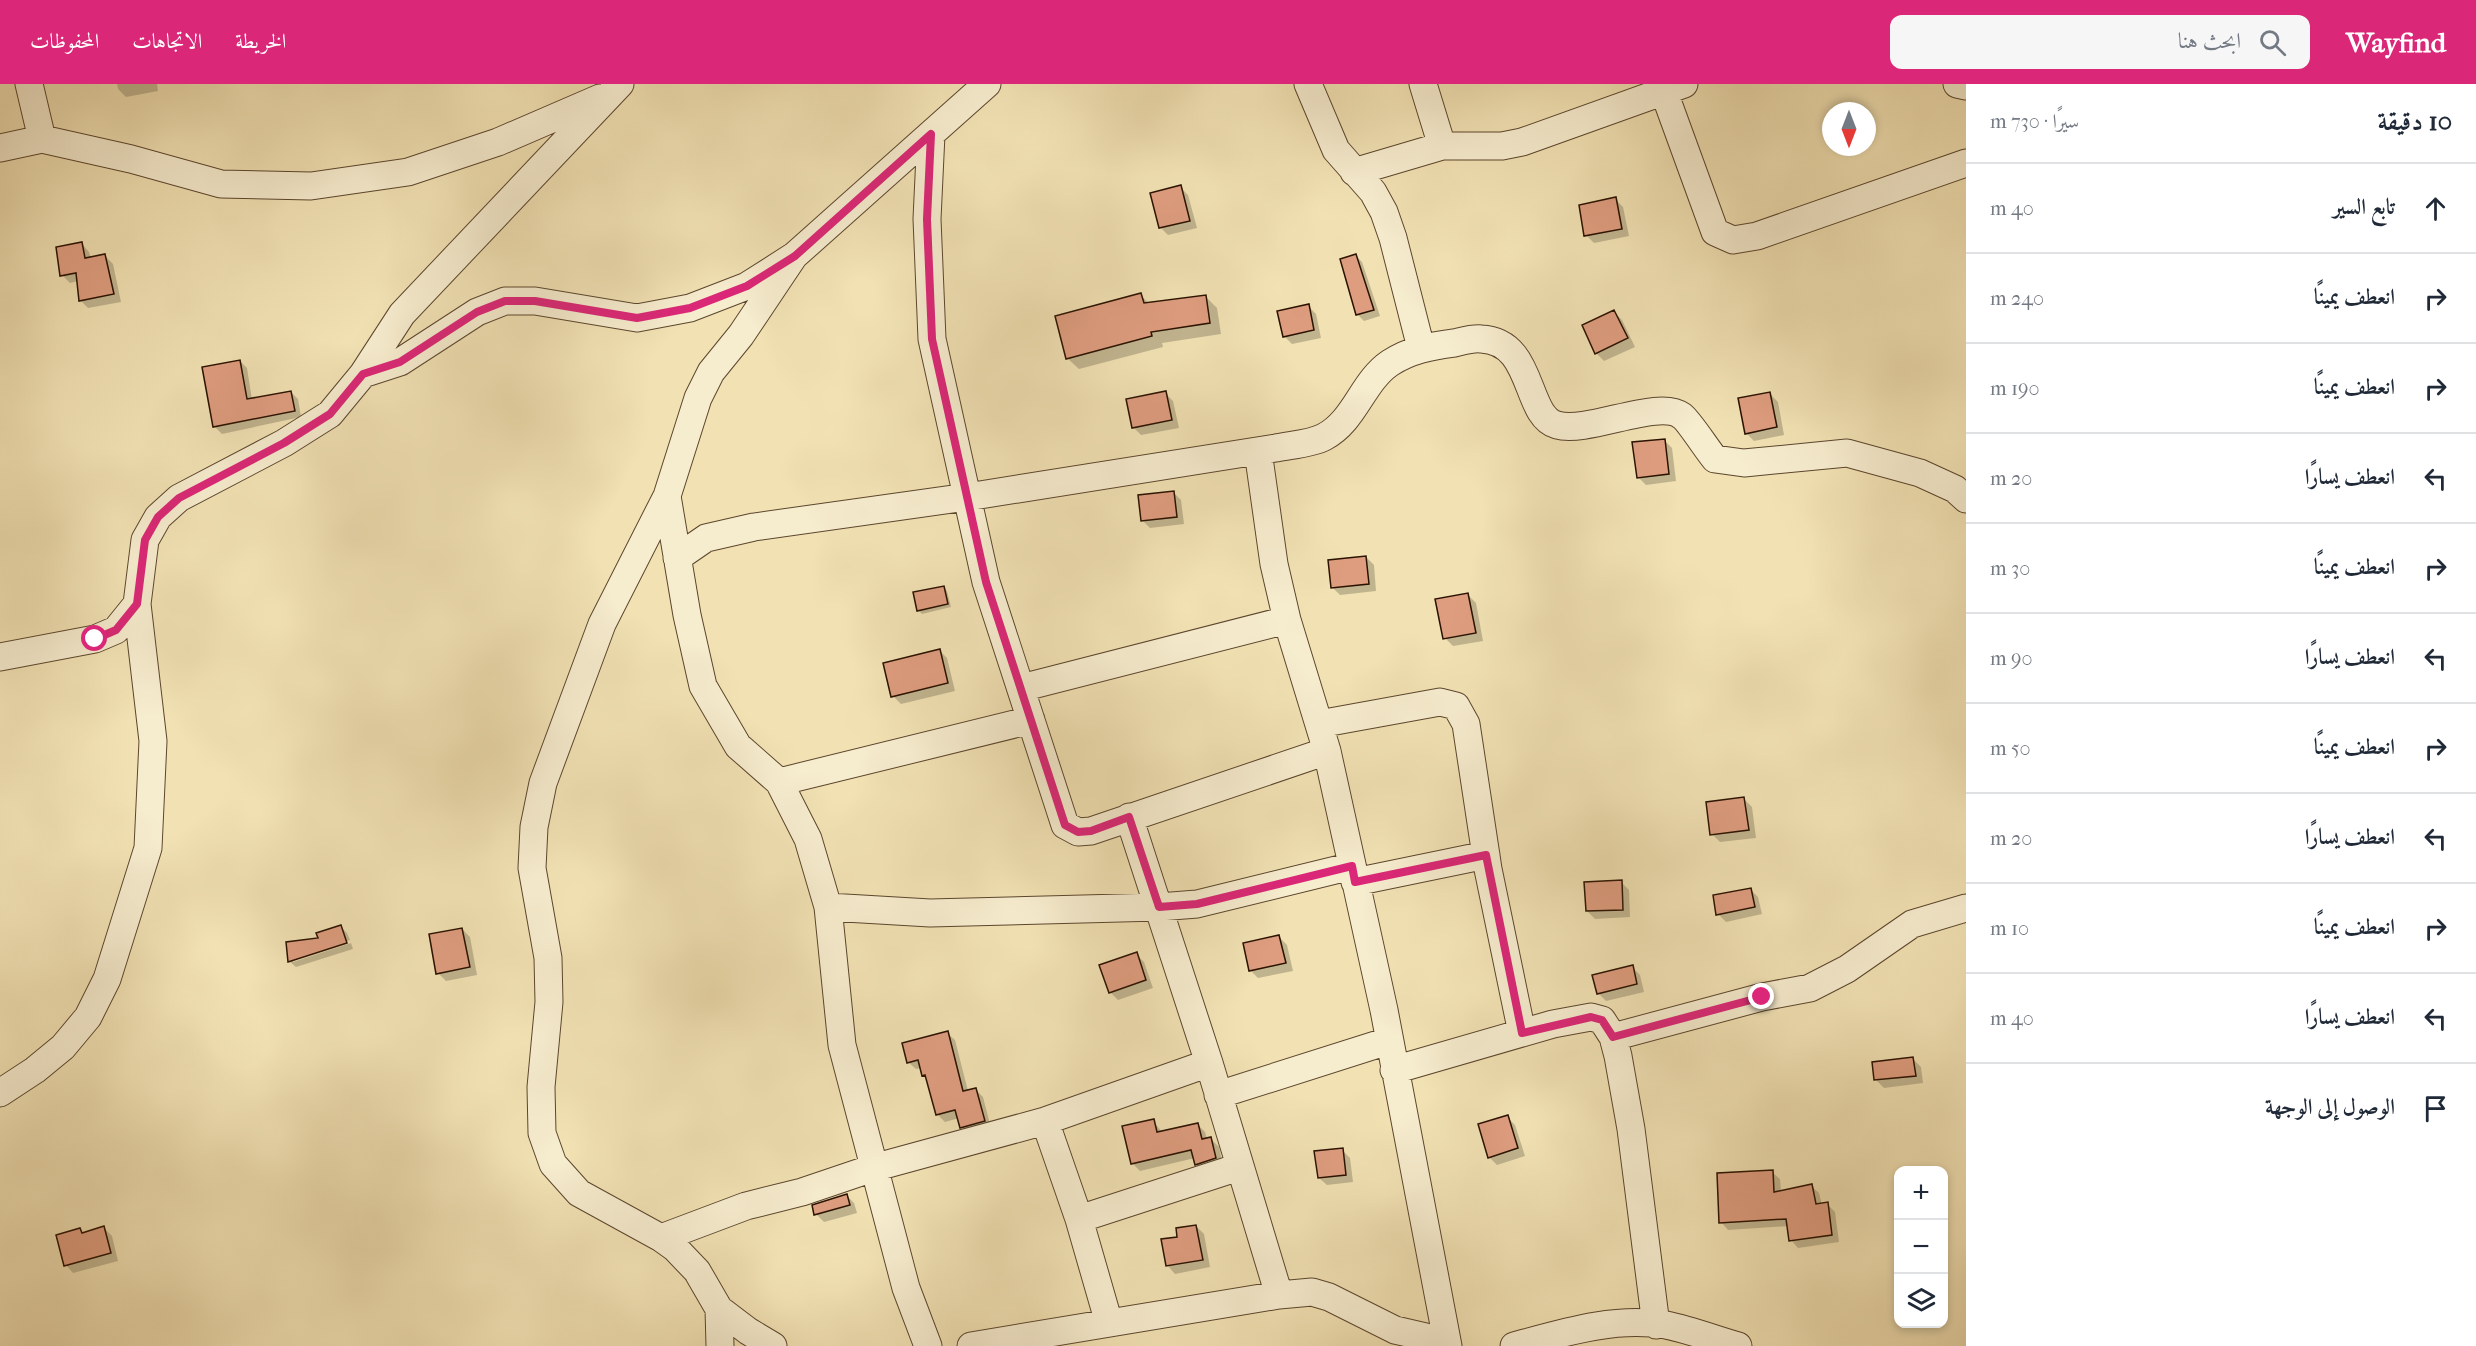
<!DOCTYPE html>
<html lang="ar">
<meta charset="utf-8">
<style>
body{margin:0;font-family:"IM FELL French Canon",Amiri,serif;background:#f6f6f7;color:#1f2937;direction:rtl}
.controls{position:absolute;right:18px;bottom:18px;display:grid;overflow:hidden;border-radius:12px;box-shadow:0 3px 9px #0003}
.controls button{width:54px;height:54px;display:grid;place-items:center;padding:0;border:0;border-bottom:2px solid #e0e1e3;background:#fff;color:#1f2937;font:30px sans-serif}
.compass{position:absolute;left:1822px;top:18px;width:54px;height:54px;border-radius:50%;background:#fff;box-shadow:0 3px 9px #0003;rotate:180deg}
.stop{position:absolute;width:18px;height:18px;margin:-14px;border:4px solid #db2777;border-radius:50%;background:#fff}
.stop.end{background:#db2777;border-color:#fff;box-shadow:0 2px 6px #0008}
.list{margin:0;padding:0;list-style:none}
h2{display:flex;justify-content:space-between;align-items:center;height:78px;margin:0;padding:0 24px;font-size:26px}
h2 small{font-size:20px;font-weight:400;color:#747a83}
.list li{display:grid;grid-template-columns:39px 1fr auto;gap:18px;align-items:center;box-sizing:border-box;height:90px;padding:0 24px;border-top:2px solid #e0e1e3}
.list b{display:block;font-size:22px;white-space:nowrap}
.list em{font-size:20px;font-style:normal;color:#747a83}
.icon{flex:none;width:33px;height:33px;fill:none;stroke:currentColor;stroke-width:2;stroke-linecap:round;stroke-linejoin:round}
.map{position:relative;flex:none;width:1966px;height:1262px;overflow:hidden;direction:ltr}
header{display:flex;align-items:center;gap:36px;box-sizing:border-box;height:84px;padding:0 30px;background:#db2777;color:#fff}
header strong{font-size:28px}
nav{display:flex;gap:33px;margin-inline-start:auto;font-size:21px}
.search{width:420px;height:54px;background:#f6f6f7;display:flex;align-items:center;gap:15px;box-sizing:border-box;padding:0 21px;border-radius:12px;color:#747a83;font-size:22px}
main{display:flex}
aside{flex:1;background:#fff}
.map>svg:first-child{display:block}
</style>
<header>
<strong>Wayfind</strong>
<div class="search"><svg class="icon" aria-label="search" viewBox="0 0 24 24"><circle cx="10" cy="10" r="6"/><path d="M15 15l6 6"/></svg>ابحث هنا</div>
<nav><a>الخريطة</a><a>الاتجاهات</a><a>المحفوظات</a></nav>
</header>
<main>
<aside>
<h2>10 دقيقة<small>سيرًا · 730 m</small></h2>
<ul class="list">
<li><svg class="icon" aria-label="ahead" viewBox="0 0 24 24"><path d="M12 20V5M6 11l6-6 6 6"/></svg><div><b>تابع السير</b></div><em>40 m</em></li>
<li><svg class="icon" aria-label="right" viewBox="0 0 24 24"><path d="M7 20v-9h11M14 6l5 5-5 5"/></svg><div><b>انعطف يمينًا</b></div><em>240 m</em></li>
<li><svg class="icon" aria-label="right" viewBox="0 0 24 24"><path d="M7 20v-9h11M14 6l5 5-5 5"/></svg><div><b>انعطف يمينًا</b></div><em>190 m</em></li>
<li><svg class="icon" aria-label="left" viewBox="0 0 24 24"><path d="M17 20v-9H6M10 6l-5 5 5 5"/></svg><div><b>انعطف يسارًا</b></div><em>20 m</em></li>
<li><svg class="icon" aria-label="right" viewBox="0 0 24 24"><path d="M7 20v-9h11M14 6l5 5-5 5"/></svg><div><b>انعطف يمينًا</b></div><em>30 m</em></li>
<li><svg class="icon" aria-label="left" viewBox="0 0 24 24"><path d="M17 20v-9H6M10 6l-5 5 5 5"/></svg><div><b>انعطف يسارًا</b></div><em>90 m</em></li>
<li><svg class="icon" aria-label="right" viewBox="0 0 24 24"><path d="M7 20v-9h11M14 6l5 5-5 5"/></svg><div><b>انعطف يمينًا</b></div><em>50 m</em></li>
<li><svg class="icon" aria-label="left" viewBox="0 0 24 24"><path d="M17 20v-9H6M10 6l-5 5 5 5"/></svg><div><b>انعطف يسارًا</b></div><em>20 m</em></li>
<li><svg class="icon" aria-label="right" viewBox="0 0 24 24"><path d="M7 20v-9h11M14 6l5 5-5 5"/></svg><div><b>انعطف يمينًا</b></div><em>10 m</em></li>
<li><svg class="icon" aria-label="left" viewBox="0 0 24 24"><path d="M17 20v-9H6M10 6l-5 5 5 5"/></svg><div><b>انعطف يسارًا</b></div><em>40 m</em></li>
<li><svg class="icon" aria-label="arrive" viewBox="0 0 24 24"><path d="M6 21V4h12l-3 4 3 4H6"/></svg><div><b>الوصول إلى الوجهة</b></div></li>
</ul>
</aside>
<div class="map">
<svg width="1966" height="1262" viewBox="0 0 1966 1262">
<rect width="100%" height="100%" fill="#f1e1b3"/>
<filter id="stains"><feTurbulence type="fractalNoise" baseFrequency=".00333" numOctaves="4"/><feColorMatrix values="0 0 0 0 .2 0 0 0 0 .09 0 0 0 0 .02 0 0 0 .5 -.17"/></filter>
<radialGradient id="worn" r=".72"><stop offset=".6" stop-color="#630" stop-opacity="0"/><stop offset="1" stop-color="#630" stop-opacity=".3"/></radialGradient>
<path fill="#0003" d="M117,0H157L158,7L126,13L118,5Z
M1180,103L1188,111L1197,144L1168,151L1160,143Z
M1615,115L1623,123L1629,152L1594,159L1586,151Z
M82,160L89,168L91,174L105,172L113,180L121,218L88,224L80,216L78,197L70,199L62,191Z
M1355,171L1362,178L1380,232L1364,237L1357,230Z
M1140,211L1150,220L1206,213L1217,224L1221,250L1162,259L1163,263L1079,285L1067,274Z
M1308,222L1316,230L1321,254L1292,260L1284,252Z
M1614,228L1622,236L1635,263L1604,277L1596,269Z
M240,277L247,284L252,316L291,308L298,315L301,333L222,350L215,343Z
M1165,309L1173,317L1179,344L1141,351L1133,343Z
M1770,310L1778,318L1784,351L1754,357L1746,349Z
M1664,356L1672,364L1676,397L1646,401L1638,393Z
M1173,408L1181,416L1184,440L1150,444L1142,436Z
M1366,473L1374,481L1376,507L1340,511L1332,503Z
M944,503L947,507L951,523L922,530L918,526Z
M1468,511L1476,519L1483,557L1453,562L1445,554Z
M939,566L947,574L955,607L901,620L893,612Z
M1744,715L1752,723L1756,754L1720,758L1712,750Z
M1621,798L1629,806L1630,833L1595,835L1587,827Z
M1750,805L1758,813L1762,830L1726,838L1718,830Z
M341,843L347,849L350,856L293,875V878L351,859L353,865L296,883L289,877L287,859L320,855L318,850Z
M462,845L470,853L477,891L446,897L438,889Z
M1279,853L1287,861L1293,887L1258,894L1251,887Z
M1136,870L1144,878L1153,904L1118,916L1110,908Z
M1632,883L1640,891L1644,908L1606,917L1598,909Z
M947,949L955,956L968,1007L975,1005L983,1013L991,1044L969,1051L962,1043L959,1034L945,1038L938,1031L928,996L923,991L921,984L916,985L908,978Z
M1913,975L1921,983L1923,999L1884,1004L1876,996Z
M1507,1033L1515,1041L1525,1072L1497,1081L1489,1073Z
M1153,1037L1162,1048L1197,1040L1205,1048L1207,1055H1211L1219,1063L1223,1082L1204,1088L1196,1080L1195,1074L1140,1087L1132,1079Z
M1342,1066L1350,1074L1353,1098L1327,1101L1319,1094Z
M1772,1088L1780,1095L1781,1108L1811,1102L1819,1109L1822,1121L1827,1120L1835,1128L1839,1158L1798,1164L1791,1156L1789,1142L1728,1146L1721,1138Z
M846,1111L854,1119L857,1129L824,1138L816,1130Z
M1196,1142L1204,1150L1210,1183L1175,1190L1168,1182L1179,1154Z
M104,1144L112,1152L118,1177L73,1189L66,1181L80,1146L84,1150Z"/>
<path fill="#de9d7f" stroke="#2a1200" stroke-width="1.5" d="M1181,101L1190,137L1159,144L1150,109Z
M1616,113L1622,145L1584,152L1579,121Z
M82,158L85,174L105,170L114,210L79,217L76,189L60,192L56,163Z
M1356,170L1374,226L1356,231L1340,175Z
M1141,209L1144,219L1206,211L1210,239L1151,248L1152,252L1066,275L1055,232Z
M1309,220L1314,246L1283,253L1277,227Z
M1614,226L1628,254L1595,270L1582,241Z
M240,276L247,315L291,307L295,327L213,343L202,283Z
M1166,307L1172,336L1132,344L1126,315Z
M1770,308L1777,343L1745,350L1738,314Z
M1665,355L1669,390L1637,394L1632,358Z
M1174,407L1177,433L1141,437L1138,411Z
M1366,472L1369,500L1331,504L1328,476Z
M944,502L948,520L917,527L913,508Z
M1468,509L1476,549L1443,555L1435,515Z
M940,565L948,599L891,613L883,579Z
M1744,713L1749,746L1710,751L1706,718Z
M1622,796L1623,826L1586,827L1584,798Z
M1751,804L1755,823L1716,831L1713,811Z
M341,841L347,859L288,878L286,858L318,854L316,849Z
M462,844L470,883L436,890L429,850Z
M1279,851L1286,879L1249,887L1243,859Z
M1137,868L1146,896L1109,909L1099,881Z
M1633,881L1637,900L1597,910L1592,891Z
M948,947L963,1007L976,1004L985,1037L960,1044L955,1026L936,1031L925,991L922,992L918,976L907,979L902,959Z
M1913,973L1916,992L1874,996L1872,978Z
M1508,1031L1518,1064L1488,1074L1478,1040Z
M1154,1035L1157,1048L1198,1039L1202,1055L1211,1053L1216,1074L1195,1081L1191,1066L1131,1080L1122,1042Z
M1343,1064L1346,1091L1318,1094L1314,1067Z
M1773,1086L1774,1108L1812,1100L1816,1120L1828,1118L1832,1151L1789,1157L1786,1135L1719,1139L1717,1089Z
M847,1110L850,1121L814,1131L812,1121Z
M1196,1141L1203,1176L1166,1182L1161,1155L1177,1153L1176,1144Z
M104,1142L111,1169L64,1182L56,1151L80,1144L82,1149Z"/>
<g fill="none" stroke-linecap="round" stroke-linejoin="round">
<g stroke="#5c462d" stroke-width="29">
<path id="minor" d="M29,0L42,55
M1308,0L1336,66L1373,108L1384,128L1393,154L1421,264
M1423,0L1442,62
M1957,0L1966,2
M1664,8L1715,148L1733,156L1757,152L1966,79
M931,50L927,135L932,255L986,498L1065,741L1078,748L1091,747L1327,667
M0,64L42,55L131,75L221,100L311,102L408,88L498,58L600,14
M1354,88L1442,62H1502L1522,58L1684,0
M363,290L400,278L477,228L505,217H535L637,234L690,224L747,202L794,172L987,0
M1258,367L1274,480L1287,536L1327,667L1384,926L1448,1262
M667,412L687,531L703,602L738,662L779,698L808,755L828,823L842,961L906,1204L928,1262
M677,474L706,454L754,443L967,413L1276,364C1290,361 1311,360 1324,353C1355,337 1362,298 1390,279C1410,266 1431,262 1454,259C1463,257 1473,254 1481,255C1535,257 1524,332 1557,341C1588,350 1659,314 1682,332C1689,337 1708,367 1715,375L1744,379L1847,369L1920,389L1955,405L1966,415
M0,573L95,555L116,546L137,520
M1021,604L1287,536
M1319,640L1440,618L1456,622L1466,640L1488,785L1522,949
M779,698L1031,636
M1129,733L1209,979L1279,1211
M1355,798L1486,771
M828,823L930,829L1159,823L1197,820L1352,782
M1613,953L1762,913L1810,904L1847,885L1912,840L1966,824
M1394,986L1553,940L1591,933L1602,936L1613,953L1618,972L1631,1045L1656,1241
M0,1009L35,986L63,963L88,933L107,895L148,764L153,657L137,520L145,456L158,433L179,414L284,359L330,330L363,290L402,230L620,0
M1218,1011L1388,957
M1045,1037L1079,1135L1109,1239
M1079,1135L1239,1083
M661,1154L746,1122L802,1108L873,1084L1045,1037L1209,979
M719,1225L720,1262
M773,1262L748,1247L719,1225L697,1187L675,1164L661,1154L579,1109L553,1080L542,1049L541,1003L549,918L548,874L532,784L534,743L543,699L602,540L667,412L698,314L711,288L741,251L794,172
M971,1262L1279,1211L1312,1208L1329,1213L1395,1246L1447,1258
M1514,1262C1562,1249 1616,1232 1666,1241C1690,1246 1714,1255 1738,1262"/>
</g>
<use href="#minor" stroke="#f6ecce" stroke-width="27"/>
</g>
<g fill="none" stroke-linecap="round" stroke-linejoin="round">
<path stroke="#db2777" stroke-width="8" d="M95,555L116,546L137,520L145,456L158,433L179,414L284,359L330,330L363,290L400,278L477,228L505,217H535L637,234L690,224L747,202L795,172L931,50L927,135L932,255L986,498L1065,741L1078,748L1091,747L1129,733L1159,823L1197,820L1352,782L1355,798L1486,771L1522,949L1591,933L1602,936L1613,953L1762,913"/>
</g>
<rect width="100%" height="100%" filter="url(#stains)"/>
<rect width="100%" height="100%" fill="url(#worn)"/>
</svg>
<div class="controls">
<button>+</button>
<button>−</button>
<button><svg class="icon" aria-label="layers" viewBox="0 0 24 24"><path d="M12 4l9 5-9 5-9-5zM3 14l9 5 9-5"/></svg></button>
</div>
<svg class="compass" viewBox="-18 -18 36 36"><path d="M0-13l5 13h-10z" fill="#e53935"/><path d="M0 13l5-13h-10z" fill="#747a83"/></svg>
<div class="stop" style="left:95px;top:555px"></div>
<div class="stop end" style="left:1762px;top:913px"></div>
</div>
</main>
